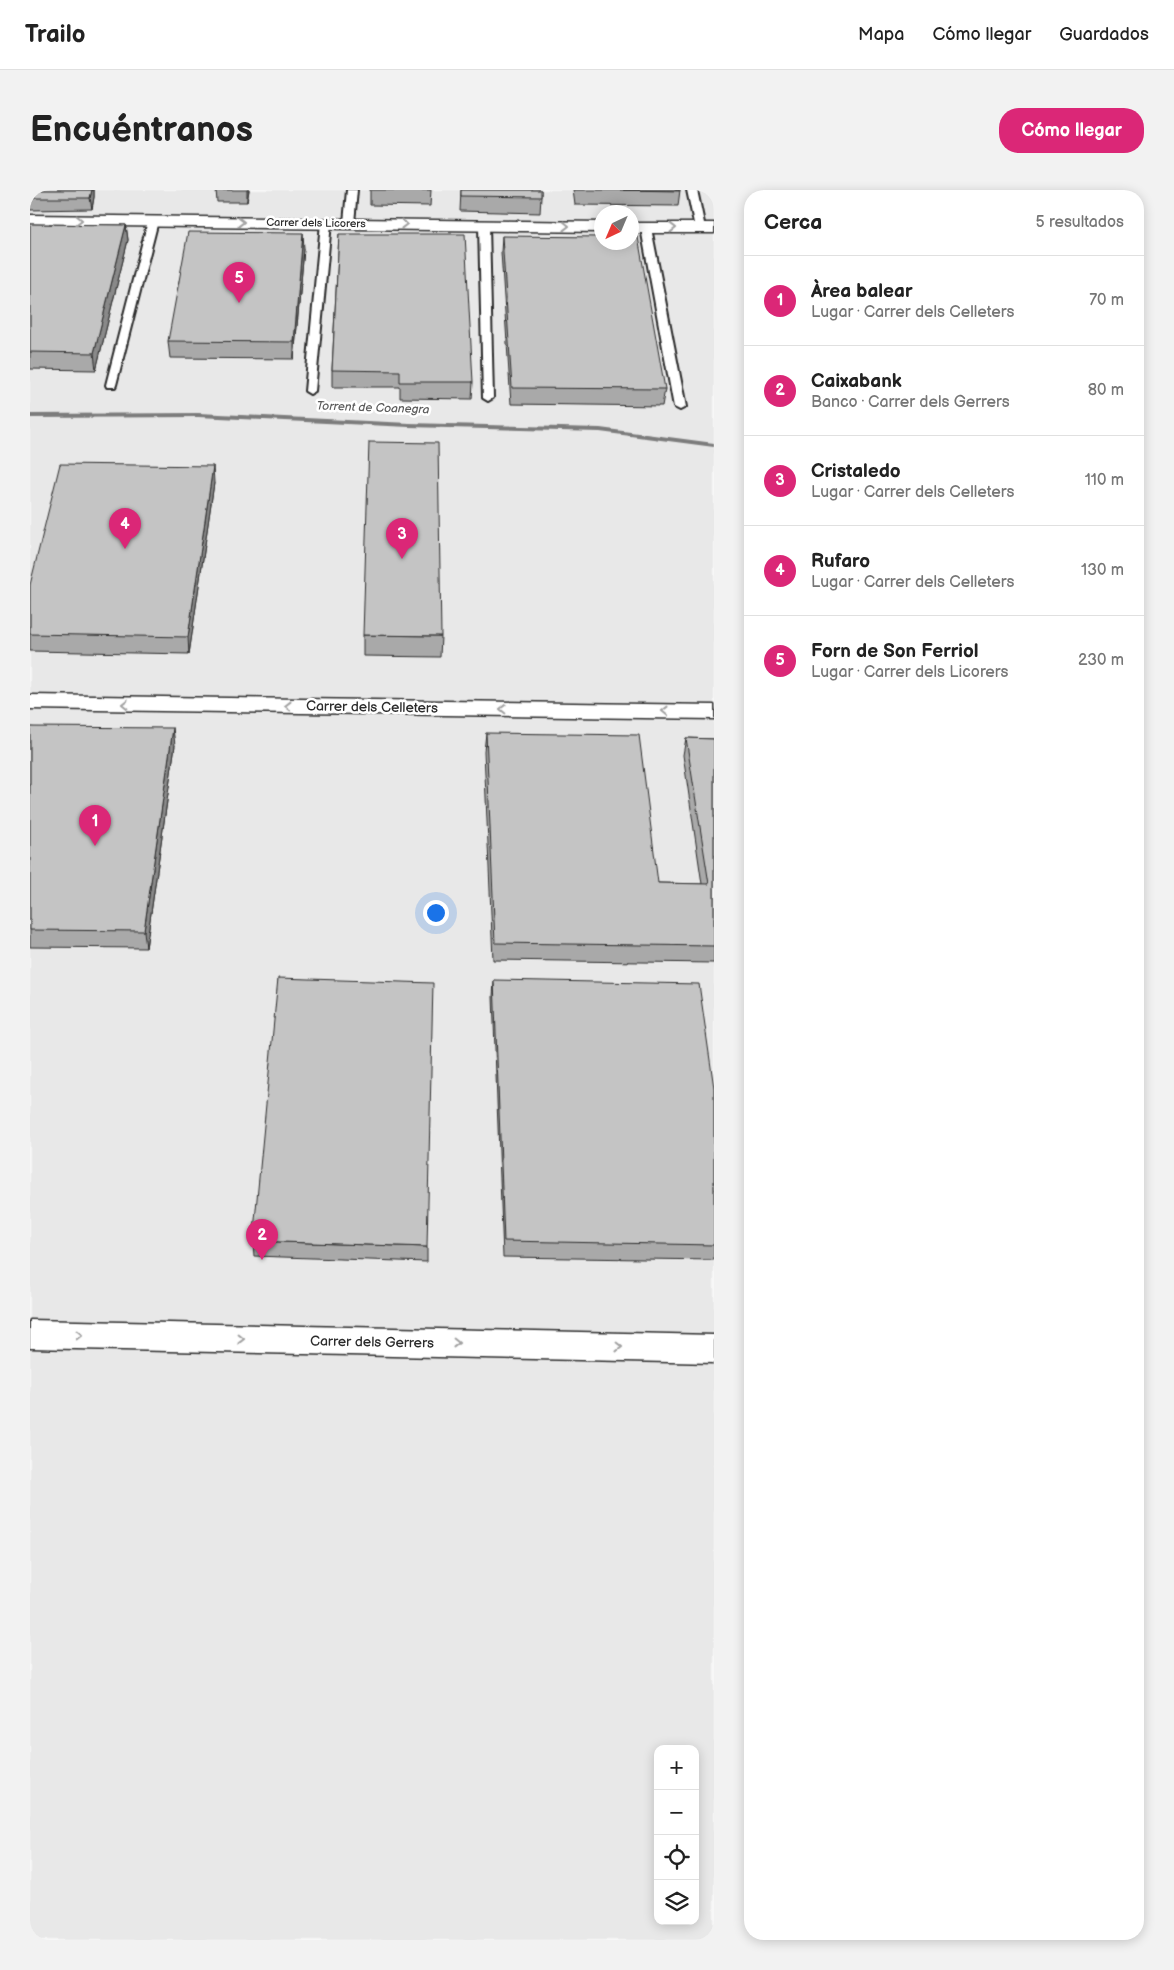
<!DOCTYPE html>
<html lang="es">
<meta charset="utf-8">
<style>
body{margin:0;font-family:"Balsamiq Sans",sans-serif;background:#f2f2f2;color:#222}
.controls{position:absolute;right:15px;bottom:15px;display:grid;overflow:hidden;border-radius:10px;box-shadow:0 2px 12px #0003}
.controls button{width:45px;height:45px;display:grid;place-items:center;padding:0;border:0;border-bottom:1px solid #e0e0e0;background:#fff;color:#222;font:25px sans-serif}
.compass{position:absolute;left:564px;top:15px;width:45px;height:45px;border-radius:50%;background:#fff;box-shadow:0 2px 12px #0003;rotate:224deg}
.you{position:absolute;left:405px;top:722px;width:18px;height:18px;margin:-12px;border:4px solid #fff;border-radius:50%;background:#1a73e8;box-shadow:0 0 0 8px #1a73e833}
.badge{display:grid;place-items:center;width:32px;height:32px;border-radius:50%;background:#db2777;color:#fff;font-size:16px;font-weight:700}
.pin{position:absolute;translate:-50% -41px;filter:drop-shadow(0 1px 2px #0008)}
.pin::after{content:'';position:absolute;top:26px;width:18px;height:15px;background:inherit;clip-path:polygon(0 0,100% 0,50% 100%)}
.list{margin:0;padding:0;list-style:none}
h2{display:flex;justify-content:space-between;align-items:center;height:65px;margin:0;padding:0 20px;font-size:21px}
h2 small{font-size:16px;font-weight:400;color:#767676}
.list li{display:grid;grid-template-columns:32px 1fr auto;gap:15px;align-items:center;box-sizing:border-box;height:90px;padding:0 20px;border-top:1px solid #e0e0e0}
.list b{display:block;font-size:19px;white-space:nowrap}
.list p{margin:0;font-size:16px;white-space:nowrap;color:#767676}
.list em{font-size:16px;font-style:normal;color:#767676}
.icon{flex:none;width:28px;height:28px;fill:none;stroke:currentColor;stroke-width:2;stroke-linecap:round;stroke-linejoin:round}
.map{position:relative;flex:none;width:684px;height:1750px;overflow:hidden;border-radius:20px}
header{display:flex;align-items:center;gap:30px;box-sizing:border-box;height:70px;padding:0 25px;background:#fff;border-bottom:1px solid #e0e0e0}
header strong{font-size:24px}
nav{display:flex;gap:28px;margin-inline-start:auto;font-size:18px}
.intro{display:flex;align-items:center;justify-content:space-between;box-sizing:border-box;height:120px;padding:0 30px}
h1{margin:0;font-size:35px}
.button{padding:12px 22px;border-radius:20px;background:#db2777;color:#fff;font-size:18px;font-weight:700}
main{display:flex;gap:30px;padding:0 30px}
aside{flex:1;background:#fff;border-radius:20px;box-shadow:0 2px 12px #0003}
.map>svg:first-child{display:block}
</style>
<header>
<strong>Trailo</strong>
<nav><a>Mapa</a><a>Cómo llegar</a><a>Guardados</a></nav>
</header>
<div class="intro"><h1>Encuéntranos</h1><a class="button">Cómo llegar</a></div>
<main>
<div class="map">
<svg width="684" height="1750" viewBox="0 0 684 1750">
<rect width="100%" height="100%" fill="#f7f7f7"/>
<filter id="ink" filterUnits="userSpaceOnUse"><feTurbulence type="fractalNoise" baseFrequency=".02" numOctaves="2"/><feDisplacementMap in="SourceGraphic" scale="10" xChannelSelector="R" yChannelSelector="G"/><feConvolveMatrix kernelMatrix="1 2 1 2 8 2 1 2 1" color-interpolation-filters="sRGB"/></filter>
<g filter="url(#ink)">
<path fill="#e8e8e8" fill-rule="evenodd" d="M0,0H684V1750H0ZM572,22H602V52H572ZM628,1559H665V1731H628Z"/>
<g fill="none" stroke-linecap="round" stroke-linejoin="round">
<path fill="#7b7b7b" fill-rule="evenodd" d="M168,223L379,233L570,238L684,253V257L570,242L379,237L168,227L0,228V224Z"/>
<g stroke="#2b2b2b" stroke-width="4">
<path id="lane" d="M317,0H327L324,33L319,36L314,33Z
M657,0H667L675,38L673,40L670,41L665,38Z
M123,28L128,31L86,195L85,197H77L76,195L118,31Z
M296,30L301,33L285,201L280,204L275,201L291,33Z
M454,32L459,35L463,208L458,211L453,208L449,35Z
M616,35L621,38L656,217L650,220L644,217L611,38Z"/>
</g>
<g stroke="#2b2b2b" stroke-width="3">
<path id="street" d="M0,25L572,32V42L0,35Z
M602,33H684V43H602Z
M0,505L684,515V529L0,519Z
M0,1130L684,1145V1173L0,1158Z"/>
</g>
<use href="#lane" fill="#fff" fill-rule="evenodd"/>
<use href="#street" fill="#fff" fill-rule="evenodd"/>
</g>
<path fill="#a9a9a9" stroke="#2b2b2b" d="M0,0H64V7L62,19L0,20Z
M186,0H219L217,12H187Z
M340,0H401L400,16L340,15Z
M431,0H511V7L510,23L430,21Z
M543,0H650L648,16L545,15Z
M682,0H684V11Z
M0,34L96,35L98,50L66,180L0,179Z
M309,44L443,192L442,209L370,208V197H302V180Z
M472,46L635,199L632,216L481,214L471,62Z
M274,59L264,169L140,168L138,151Z
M184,293L159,464L0,461V395Z
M333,445L411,446L410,467L333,466Z
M0,537L145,555L116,758L0,757Z
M456,543L628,693L672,694L653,565L656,548L684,549V773L463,770L454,561Z
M464,790L684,898V1070L473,1067L463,807Z
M223,1051L397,1057V1072L224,1066Z"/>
<path fill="#898989" stroke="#2b2b2b" d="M62,0H64V7L62,19L60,8Z
M217,0H219L217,12Z
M96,35L98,50L66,180L64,163Z
M273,43L274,59L264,169V152Z
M183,276L184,293L159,464L158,447Z
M143,538L145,555L116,758L114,741Z"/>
<path fill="#c4c4c4" stroke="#2b2b2b" d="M0,0H62L60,8H0Z
M431,0H511V7L431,6Z
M593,0H650V1Z
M0,34L96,35L64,163L0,162Z
M158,42L273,43L264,152L138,151Z
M309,44H435L443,192H370V181L302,180Z
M472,46L572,47V52H602V47H608L635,199L482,198Z
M339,252L408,253L411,446L333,445Z
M30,274L183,276L158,447L0,444V395Z
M0,537L143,538L114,741L0,740Z
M456,543L609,545L628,693L679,694L656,548L684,549V756L465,753Z
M248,788L403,793L397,1057L223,1051Z
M464,790L669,794L684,898V1055L474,1051Z"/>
<defs><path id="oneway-chevron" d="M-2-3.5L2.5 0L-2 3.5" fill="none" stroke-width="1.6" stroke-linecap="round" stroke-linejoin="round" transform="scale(1.25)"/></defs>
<g stroke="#a0a0a0">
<use href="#oneway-chevron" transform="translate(49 30) rotate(1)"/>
<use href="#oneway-chevron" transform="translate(211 32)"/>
<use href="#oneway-chevron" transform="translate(374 34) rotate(1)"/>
<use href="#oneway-chevron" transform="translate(536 36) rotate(1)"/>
<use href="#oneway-chevron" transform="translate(643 38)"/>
<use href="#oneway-chevron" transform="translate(95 514) rotate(-179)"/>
<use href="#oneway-chevron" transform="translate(258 516) rotate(-179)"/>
<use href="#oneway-chevron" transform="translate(473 519) rotate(-179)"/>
<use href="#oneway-chevron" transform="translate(635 521) rotate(-179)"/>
<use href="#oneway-chevron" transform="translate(49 1145) rotate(1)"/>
<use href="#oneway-chevron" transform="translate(211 1149) rotate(1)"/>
<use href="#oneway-chevron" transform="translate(426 1153) rotate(1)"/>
<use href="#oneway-chevron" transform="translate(589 1157) rotate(1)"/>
</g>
</g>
<g text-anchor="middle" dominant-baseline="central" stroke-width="5" stroke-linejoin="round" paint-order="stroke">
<g font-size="11" fill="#2b2b2b" stroke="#fff">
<text transform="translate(286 33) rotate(1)">Carrer dels Licorers</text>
</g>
<g font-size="12" font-style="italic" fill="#5a5a5a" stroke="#fff">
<text transform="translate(343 218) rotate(2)">Torrent de Coanegra</text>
</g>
<g font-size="14" fill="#2b2b2b" stroke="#fff">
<text transform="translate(342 517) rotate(1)">Carrer dels Celleters</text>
<text transform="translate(342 1152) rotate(1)">Carrer dels Gerrers</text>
</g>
</g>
</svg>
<div class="controls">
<button>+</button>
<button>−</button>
<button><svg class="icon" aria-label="locate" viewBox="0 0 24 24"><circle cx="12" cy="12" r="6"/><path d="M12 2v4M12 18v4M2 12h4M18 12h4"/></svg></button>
<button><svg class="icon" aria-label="layers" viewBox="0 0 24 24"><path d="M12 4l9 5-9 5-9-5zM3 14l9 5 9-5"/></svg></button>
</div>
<svg class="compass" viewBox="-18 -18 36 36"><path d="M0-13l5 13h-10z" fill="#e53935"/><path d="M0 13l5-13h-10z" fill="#767676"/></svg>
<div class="you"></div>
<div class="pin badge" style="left:65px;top:656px">1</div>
<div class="pin badge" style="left:232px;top:1070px">2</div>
<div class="pin badge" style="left:372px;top:369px">3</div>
<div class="pin badge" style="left:95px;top:359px">4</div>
<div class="pin badge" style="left:209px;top:113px">5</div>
</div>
<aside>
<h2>Cerca<small>5 resultados</small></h2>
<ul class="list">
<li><span class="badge">1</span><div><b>Àrea balear</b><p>Lugar · Carrer dels Celleters</p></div><em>70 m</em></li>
<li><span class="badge">2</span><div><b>Caixabank</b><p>Banco · Carrer dels Gerrers</p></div><em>80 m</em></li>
<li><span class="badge">3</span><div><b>Cristaledo</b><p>Lugar · Carrer dels Celleters</p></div><em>110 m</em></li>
<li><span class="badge">4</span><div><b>Rufaro</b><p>Lugar · Carrer dels Celleters</p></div><em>130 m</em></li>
<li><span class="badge">5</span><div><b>Forn de Son Ferriol</b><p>Lugar · Carrer dels Licorers</p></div><em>230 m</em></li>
</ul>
</aside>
</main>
